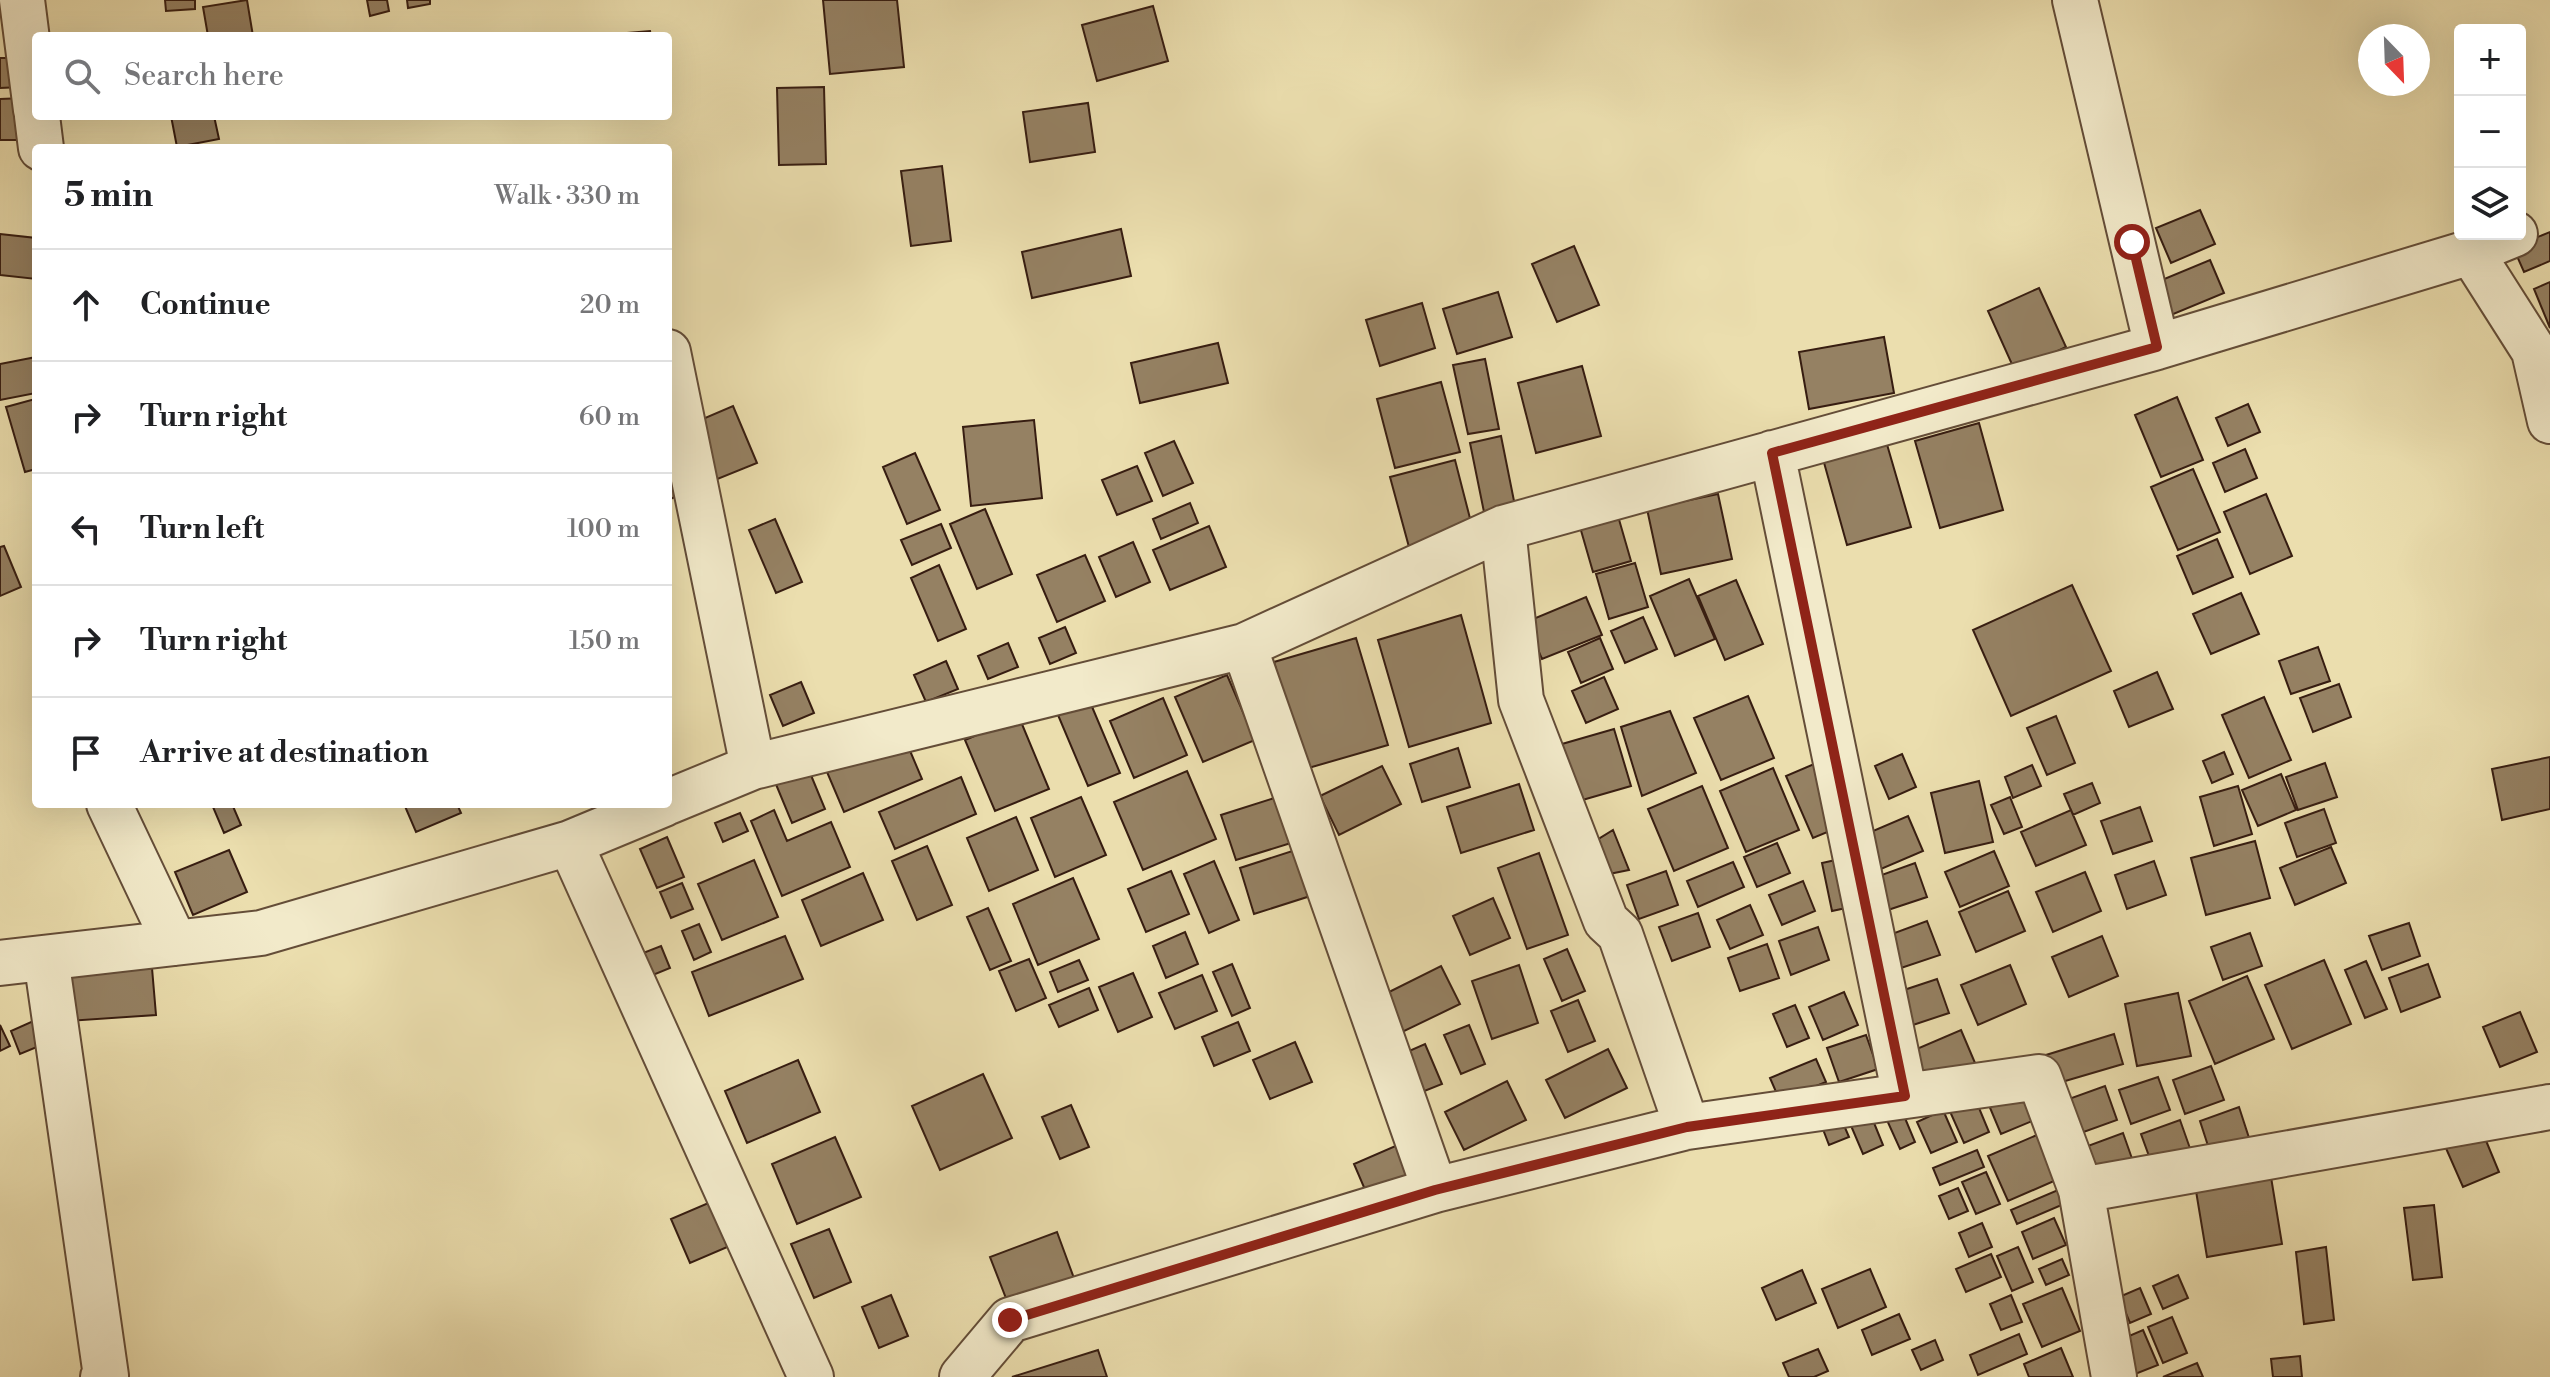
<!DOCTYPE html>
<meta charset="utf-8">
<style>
body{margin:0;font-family:"Libre Bodoni",serif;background:#f6f6f6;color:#202124}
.controls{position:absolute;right:24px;top:24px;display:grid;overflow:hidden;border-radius:8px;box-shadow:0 8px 32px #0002}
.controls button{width:72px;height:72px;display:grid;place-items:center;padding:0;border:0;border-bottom:2px solid #e0e0e0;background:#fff;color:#202124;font:40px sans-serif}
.compass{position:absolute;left:2358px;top:24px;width:72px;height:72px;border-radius:50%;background:#fff;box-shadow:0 8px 32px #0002;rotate:157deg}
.stop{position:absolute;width:24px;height:24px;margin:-18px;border:6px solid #8f2418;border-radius:50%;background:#fff}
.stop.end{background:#8f2418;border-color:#fff;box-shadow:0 2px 8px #0008}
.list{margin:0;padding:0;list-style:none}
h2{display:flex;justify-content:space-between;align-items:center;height:104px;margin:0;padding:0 32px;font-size:34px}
h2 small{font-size:26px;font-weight:400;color:#757577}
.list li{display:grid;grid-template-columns:52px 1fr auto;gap:24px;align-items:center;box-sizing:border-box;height:112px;padding:0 32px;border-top:2px solid #e0e0e0}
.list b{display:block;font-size:30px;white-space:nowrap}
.list em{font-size:26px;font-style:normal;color:#757577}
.icon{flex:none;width:44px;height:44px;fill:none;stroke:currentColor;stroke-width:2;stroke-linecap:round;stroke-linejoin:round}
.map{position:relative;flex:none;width:2550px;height:1377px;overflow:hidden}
.search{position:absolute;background:#fff;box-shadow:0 8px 32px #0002;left:32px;top:32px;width:640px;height:88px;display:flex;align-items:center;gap:20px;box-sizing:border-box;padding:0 28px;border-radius:8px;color:#757577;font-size:30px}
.panel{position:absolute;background:#fff;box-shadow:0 8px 32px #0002;left:32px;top:144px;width:640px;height:664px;border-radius:8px}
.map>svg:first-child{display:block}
</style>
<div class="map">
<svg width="2550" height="1377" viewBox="0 0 2550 1377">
<rect width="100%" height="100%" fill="#ebdeae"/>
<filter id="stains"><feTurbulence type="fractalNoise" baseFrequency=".0025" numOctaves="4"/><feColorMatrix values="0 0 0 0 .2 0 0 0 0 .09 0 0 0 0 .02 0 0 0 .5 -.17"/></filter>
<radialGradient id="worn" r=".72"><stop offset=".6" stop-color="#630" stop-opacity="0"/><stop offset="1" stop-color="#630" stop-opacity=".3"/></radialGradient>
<path fill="#958163" stroke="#371d11" stroke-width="2" d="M165,0H195V9L166,11Z
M247,0L253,36H208L203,7Z
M367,0H387L389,11L370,16Z
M407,0H430V4L408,8Z
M823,0H897L904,67L830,74Z
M1153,6L1168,61L1097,81L1082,25Z
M650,31L651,36H591Z
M0,58H20L21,87L0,88Z
M824,87L826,164L779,165L777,88Z
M23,98L24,140H0V99Z
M1088,103L1095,152L1030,162L1023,112Z
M171,116H214L219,139L177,147Z
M942,166L951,241L911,246L901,171Z
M2200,210L2215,244L2171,263L2156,228Z
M1121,229L1131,276L1032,298L1022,252Z
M2550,232V261L2524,272L2513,247Z
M0,234L36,238V279L0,275Z
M1574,246L1599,305L1557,322L1532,264Z
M2210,260L2224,293L2171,315L2157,282Z
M2550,282V328L2534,289Z
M2039,288L2066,347L2015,371L1988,311Z
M1498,292L1512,337L1457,354L1443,309Z
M1422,303L1435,348L1380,366L1366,320Z
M1884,337L1894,393L1809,409L1799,352Z
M1218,343L1228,383L1140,403L1131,363Z
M36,357V393L0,400V364Z
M1485,359L1499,429L1468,434L1453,365Z
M1582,366L1601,436L1536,453L1518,383Z
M1441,382L1460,452L1395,468L1377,399Z
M2177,397L2203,460L2161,477L2135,415Z
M35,399L36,469L25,472L6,407Z
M2248,404L2260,432L2228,446L2216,418Z
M733,406L757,463L715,480L691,424Z
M1034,420L1042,498L971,506L963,427Z
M1979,423L2003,510L1940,528L1915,441Z
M1501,436L1515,506L1484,512L1470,443Z
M1174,441L1193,483L1163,496L1145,453Z
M1886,441L1911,527L1847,545L1823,459Z
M2245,449L2257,478L2225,492L2213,463Z
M915,453L940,510L907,524L883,467Z
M1455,460L1473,530L1409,547L1390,477Z
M1137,466L1152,501L1117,515L1102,480Z
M677,468L687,492L668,500V472Z
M2193,469L2220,532L2178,550L2151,487Z
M1718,494L1732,559L1661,574L1647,509Z
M2266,494L2292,556L2250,574L2224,512Z
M1190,503L1198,523L1161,539L1153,519Z
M985,509L1012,574L977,589L950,524Z
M1618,516L1631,561L1593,572L1580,527Z
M775,519L802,582L776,593L749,530Z
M941,524L951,548L912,565L901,540Z
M1209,526L1226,567L1170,590L1153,550Z
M2217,539L2233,577L2193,594L2177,556Z
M1133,542L1150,582L1116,597L1099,557Z
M4,546L21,587L0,596V547Z
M1085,555L1105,601L1057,622L1037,575Z
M1635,563L1648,607L1609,619L1596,574Z
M939,565L966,629L938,641L911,578Z
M1689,579L1715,639L1675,656L1650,596Z
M1736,580L1763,644L1725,660L1698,596Z
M2072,585L2111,671L2011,716L1973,630Z
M2241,593L2259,634L2211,654L2193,614Z
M1586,597L1602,635L1542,659L1526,622Z
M1461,615L1491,723L1409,747L1378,640Z
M1643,617L1657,649L1625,663L1611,631Z
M1065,627L1076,653L1050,664L1039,638Z
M1356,638L1388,745L1305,769L1274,662Z
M1600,638L1613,669L1581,683L1568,652Z
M1008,643L1018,667L988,679L978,656Z
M2318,647L2330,681L2291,694L2279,661Z
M946,661L958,689L926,702L914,675Z
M2157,672L2173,709L2129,727L2114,691Z
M1227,675L1255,740L1203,762L1175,697Z
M1604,677L1618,709L1586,723L1572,691Z
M801,682L814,713L783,726L770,695Z
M2339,684L2351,717L2313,732L2300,698Z
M1748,696L1774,758L1721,780L1694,718Z
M2264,697L2291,760L2249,778L2222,715Z
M1163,698L1187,755L1134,778L1110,721Z
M1090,702L1120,773L1088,786L1058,715Z
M1670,711L1696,773L1642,796L1621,727Z
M2056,716L2075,763L2047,775L2027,728Z
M1019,717L1049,789L995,811L965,740Z
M1614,729L1631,786L1579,801L1562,744Z
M905,739L922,779L844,812L827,772Z
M1458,748L1470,787L1422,802L1410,764Z
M2224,752L2233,774L2212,783L2203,761Z
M1840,753L1866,816L1813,838L1786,776Z
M1902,754L1916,787L1889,799L1875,766Z
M2550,757V809L2502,820L2492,769Z
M2325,763L2337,797L2298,810L2286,777Z
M2032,765L2041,786L2013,798L2005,777Z
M1382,766L1401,804L1339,835L1320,796Z
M808,768L825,809L792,823L775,782Z
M1773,768L1799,830L1746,852L1720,791Z
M1187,771L1216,839L1143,870L1114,802Z
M2281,774L2296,810L2258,826L2242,790Z
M961,777L976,814L895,849L879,812Z
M1979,781L1993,842L1945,853L1931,793Z
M2092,783L2100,803L2073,815L2064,794Z
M1519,784L1534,830L1461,853L1447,807Z
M1702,786L1728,848L1674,871L1648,809Z
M2238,786L2252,834L2214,846L2200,797Z
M1293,792L1307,838L1236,860L1221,815Z
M1081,797L1106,855L1055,877L1031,818Z
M2010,797L2022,827L2004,834L1991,805Z
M219,804H232L241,825L224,833L213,807Z
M404,804H457L461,813L416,832Z
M2140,807L2152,841L2113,854L2101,821Z
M2324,809L2336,843L2297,857L2285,823Z
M774,810L787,841L831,822L850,867L782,896L751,821Z
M2071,810L2086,845L2036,866L2021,832Z
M740,813L748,831L723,842L715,823Z
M1908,816L1923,851L1874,872L1859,837Z
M1016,817L1038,870L989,891L967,838Z
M1613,830L1629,870L1594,877L1584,848Z
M667,837L684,877L657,888L640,849Z
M2255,841L2270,898L2206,915L2191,858Z
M1777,843L1790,873L1757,887L1744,857Z
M1311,845L1326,891L1254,914L1240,868Z
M927,846L952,905L917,920L892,861Z
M2331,847L2346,883L2295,905L2280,868Z
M229,850L247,892L193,915L175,872Z
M1994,851L2009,886L1960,907L1945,872Z
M1539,853L1568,935L1527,949L1498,868Z
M1849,857L1860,905L1832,911L1822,863Z
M754,860L778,917L722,940L698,884Z
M1214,861L1239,920L1209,933L1184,874Z
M2154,861L2166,895L2127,909L2115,875Z
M1733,862L1744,887L1698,907L1687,881Z
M1915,863L1927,897L1888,910L1876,877Z
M1171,871L1189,914L1146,932L1128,889Z
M1666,871L1678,905L1639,919L1627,885Z
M2085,872L2101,911L2053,932L2036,892Z
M863,873L883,920L821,946L802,900Z
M1073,878L1099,939L1038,965L1013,904Z
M1803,881L1815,911L1782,925L1769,895Z
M682,883L693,909L671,918L660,892Z
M2008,891L2025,931L1976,952L1959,912Z
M1493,898L1510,938L1470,955L1453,916Z
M1750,905L1763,935L1730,949L1717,920Z
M988,908L1011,961L990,970L967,917Z
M1698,913L1710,947L1672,961L1659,927Z
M1927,921L1940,955L1901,968L1889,935Z
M2409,923L2420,956L2382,970L2369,936Z
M699,924L711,952L694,960L682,931Z
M1818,927L1829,960L1791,975L1779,941Z
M1185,932L1198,964L1166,978L1153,946Z
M2250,933L2262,966L2223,980L2211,947Z
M785,936L803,979L709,1016L692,972Z
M2102,936L2118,976L2069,997L2052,957Z
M1767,944L1779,978L1740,991L1728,958Z
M661,946L670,968L648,977L638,955Z
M1567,949L1585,991L1562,1001L1544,959Z
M1029,959L1046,998L1016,1011L999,971Z
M1079,960L1088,980L1058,992L1050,972Z
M2324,960L2351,1024L2292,1049L2265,985Z
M2366,961L2387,1009L2365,1018L2345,970Z
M1232,964L1250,1008L1232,1016L1213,972Z
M2428,964L2440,997L2401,1012L2389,978Z
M1519,965L1538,1023L1492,1039L1472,981Z
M2010,965L2026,1004L1978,1025L1961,985Z
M1441,966L1460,1004L1398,1034L1379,997Z
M152,968L156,1015L68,1021L64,974Z
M1133,973L1152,1017L1118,1032L1099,987Z
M1202,975L1217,1011L1175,1029L1159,993Z
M2247,976L2274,1039L2215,1064L2189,1001Z
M1937,979L1949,1013L1910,1026L1898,992Z
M1089,988L1098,1010L1059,1027L1049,1005Z
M1844,992L1858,1025L1823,1040L1809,1007Z
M2178,993L2191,1056L2137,1066L2125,1004Z
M1578,1000L1595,1041L1568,1052L1551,1011Z
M1795,1005L1809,1038L1787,1047L1773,1014Z
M2520,1012L2537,1052L2500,1067L2483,1027Z
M40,1018L49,1042L20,1054L11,1031Z
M1238,1022L1250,1051L1214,1066L1202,1037Z
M0,1025L10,1046L0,1051Z
M1469,1025L1485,1064L1461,1074L1444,1035Z
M1961,1030L1978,1070L1929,1091L1912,1051Z
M2114,1034L2123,1064L2055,1084L2046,1055Z
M1866,1035L1878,1069L1839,1082L1827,1048Z
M1295,1042L1312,1082L1270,1099L1253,1060Z
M1425,1044L1442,1084L1417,1094L1400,1055Z
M1608,1049L1627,1088L1565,1118L1546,1080Z
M1816,1059L1826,1082L1780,1101L1770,1078Z
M798,1060L820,1112L747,1143L725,1091Z
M2211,1066L2224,1100L2185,1114L2173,1080Z
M983,1074L1012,1138L940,1170L912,1106Z
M2158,1077L2170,1110L2131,1124L2119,1090Z
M1507,1081L1526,1120L1464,1150L1445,1112Z
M2105,1086L2117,1120L2078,1134L2066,1100Z
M2023,1088L2037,1119L2001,1134L1988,1103Z
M1974,1096L1989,1132L1964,1143L1948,1107Z
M1071,1105L1089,1147L1060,1159L1042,1117Z
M2239,1107L2250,1141L2211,1155L2200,1121Z
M1943,1110L1957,1142L1931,1153L1917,1122Z
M1902,1111L1915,1142L1900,1149L1886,1118Z
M1870,1113L1883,1145L1863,1154L1849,1121Z
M1840,1116L1849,1137L1829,1145L1821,1124Z
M2180,1120L2192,1154L2153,1167L2141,1134Z
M2051,1129L2070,1174L2008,1201L1988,1156Z
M2482,1131L2499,1172L2463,1187L2445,1146Z
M2123,1133L2135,1167L2096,1180L2085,1147Z
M835,1137L861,1197L797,1224L772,1164Z
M1400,1144L1415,1180L1369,1199L1354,1164Z
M1977,1150L1984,1167L1940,1185L1933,1168Z
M2270,1171L2282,1244L2207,1257L2195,1185Z
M1986,1172L2000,1204L1976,1214L1962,1182Z
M1958,1188L1968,1211L1949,1219L1939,1196Z
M2058,1190L2064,1204L2017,1224L2011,1210Z
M713,1201L732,1245L690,1263L671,1219Z
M2434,1205L2442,1277L2413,1280L2404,1208Z
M2054,1218L2066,1245L2033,1259L2022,1232Z
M1982,1223L1992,1247L1969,1257L1959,1233Z
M829,1229L851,1282L814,1298L791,1244Z
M1057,1232L1075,1281L1009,1306L990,1257Z
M2018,1247L2033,1282L2012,1291L1997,1256Z
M2326,1247L2334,1320L2304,1324L2296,1252Z
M1991,1254L2001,1277L1966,1292L1956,1269Z
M2062,1259L2069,1275L2046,1285L2039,1269Z
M1870,1269L1886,1307L1838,1328L1822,1289Z
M1802,1270L1816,1303L1776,1320L1762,1288Z
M2178,1275L2188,1298L2163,1309L2153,1286Z
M2062,1288L2080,1331L2042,1347L2023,1304Z
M2140,1288L2151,1314L2130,1323L2119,1297Z
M891,1295L908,1336L879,1348L862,1307Z
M2011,1295L2022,1322L2001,1330L1990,1304Z
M1899,1314L1910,1339L1872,1355L1862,1330Z
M2172,1317L2187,1353L2163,1363L2148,1327Z
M2143,1330L2158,1365L2130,1376L2115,1342Z
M2019,1334L2027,1354L1978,1375L1970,1355Z
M1935,1340L1943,1360L1921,1370L1912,1350Z
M2061,1348L2073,1377H2029L2024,1364Z
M1818,1349L1828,1371L1814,1377H1789L1783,1363Z
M1098,1350L1107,1377H1012Z
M2300,1356L2302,1377H2273L2271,1359Z
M2197,1363L2203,1377H2163Z"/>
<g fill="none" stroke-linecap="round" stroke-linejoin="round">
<g stroke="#644d38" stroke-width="48">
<path id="minor" d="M22,0L36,110
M2075,0L2157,347
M37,116L41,148
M2471,252L2534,351L2550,421
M668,352L753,767
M1772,453L1905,1096
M1503,528L1521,700L1606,921L1620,934L1687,1127
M1244,646L1435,1190
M668,802L753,767L1244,646L1503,528L2157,347L2471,252L2515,234
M109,804L175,943
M570,843L811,1377
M46,958L106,1376L103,1377
M0,963L261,933L570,843L664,804
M2081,1190L2114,1377
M962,1377L1010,1320L1435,1190L1687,1127L2039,1077L2081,1190L2550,1107"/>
</g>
<use href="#minor" stroke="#f2eaca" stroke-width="44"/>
</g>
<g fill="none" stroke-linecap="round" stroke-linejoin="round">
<path stroke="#8f2418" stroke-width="10" d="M1010,1320L1435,1190L1687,1127L1905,1096L1772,453L2157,347L2132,242"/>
</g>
<rect width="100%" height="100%" filter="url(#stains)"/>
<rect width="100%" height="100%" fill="url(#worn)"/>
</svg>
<div class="controls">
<button>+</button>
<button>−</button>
<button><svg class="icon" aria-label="layers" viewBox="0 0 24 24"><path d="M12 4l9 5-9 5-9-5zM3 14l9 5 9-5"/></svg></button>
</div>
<svg class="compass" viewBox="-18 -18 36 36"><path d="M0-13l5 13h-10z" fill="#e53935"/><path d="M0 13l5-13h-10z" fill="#757577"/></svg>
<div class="stop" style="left:2132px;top:242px"></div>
<div class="stop end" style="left:1010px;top:1320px"></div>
<div class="search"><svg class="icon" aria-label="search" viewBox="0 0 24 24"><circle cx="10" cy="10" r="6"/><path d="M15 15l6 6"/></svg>Search here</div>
<section class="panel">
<h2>5 min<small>Walk · 330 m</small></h2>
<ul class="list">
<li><svg class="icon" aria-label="ahead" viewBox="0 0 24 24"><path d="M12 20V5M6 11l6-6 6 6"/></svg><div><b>Continue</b></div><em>20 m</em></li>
<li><svg class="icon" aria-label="right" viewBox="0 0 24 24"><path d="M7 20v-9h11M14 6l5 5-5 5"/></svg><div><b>Turn right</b></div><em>60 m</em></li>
<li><svg class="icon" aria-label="left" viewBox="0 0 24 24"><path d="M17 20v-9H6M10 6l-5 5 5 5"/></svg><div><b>Turn left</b></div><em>100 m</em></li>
<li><svg class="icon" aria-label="right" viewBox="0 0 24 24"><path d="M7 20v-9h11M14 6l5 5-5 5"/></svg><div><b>Turn right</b></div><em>150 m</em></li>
<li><svg class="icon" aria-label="arrive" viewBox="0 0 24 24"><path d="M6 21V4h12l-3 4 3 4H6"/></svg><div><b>Arrive at destination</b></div></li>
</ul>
</section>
</div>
